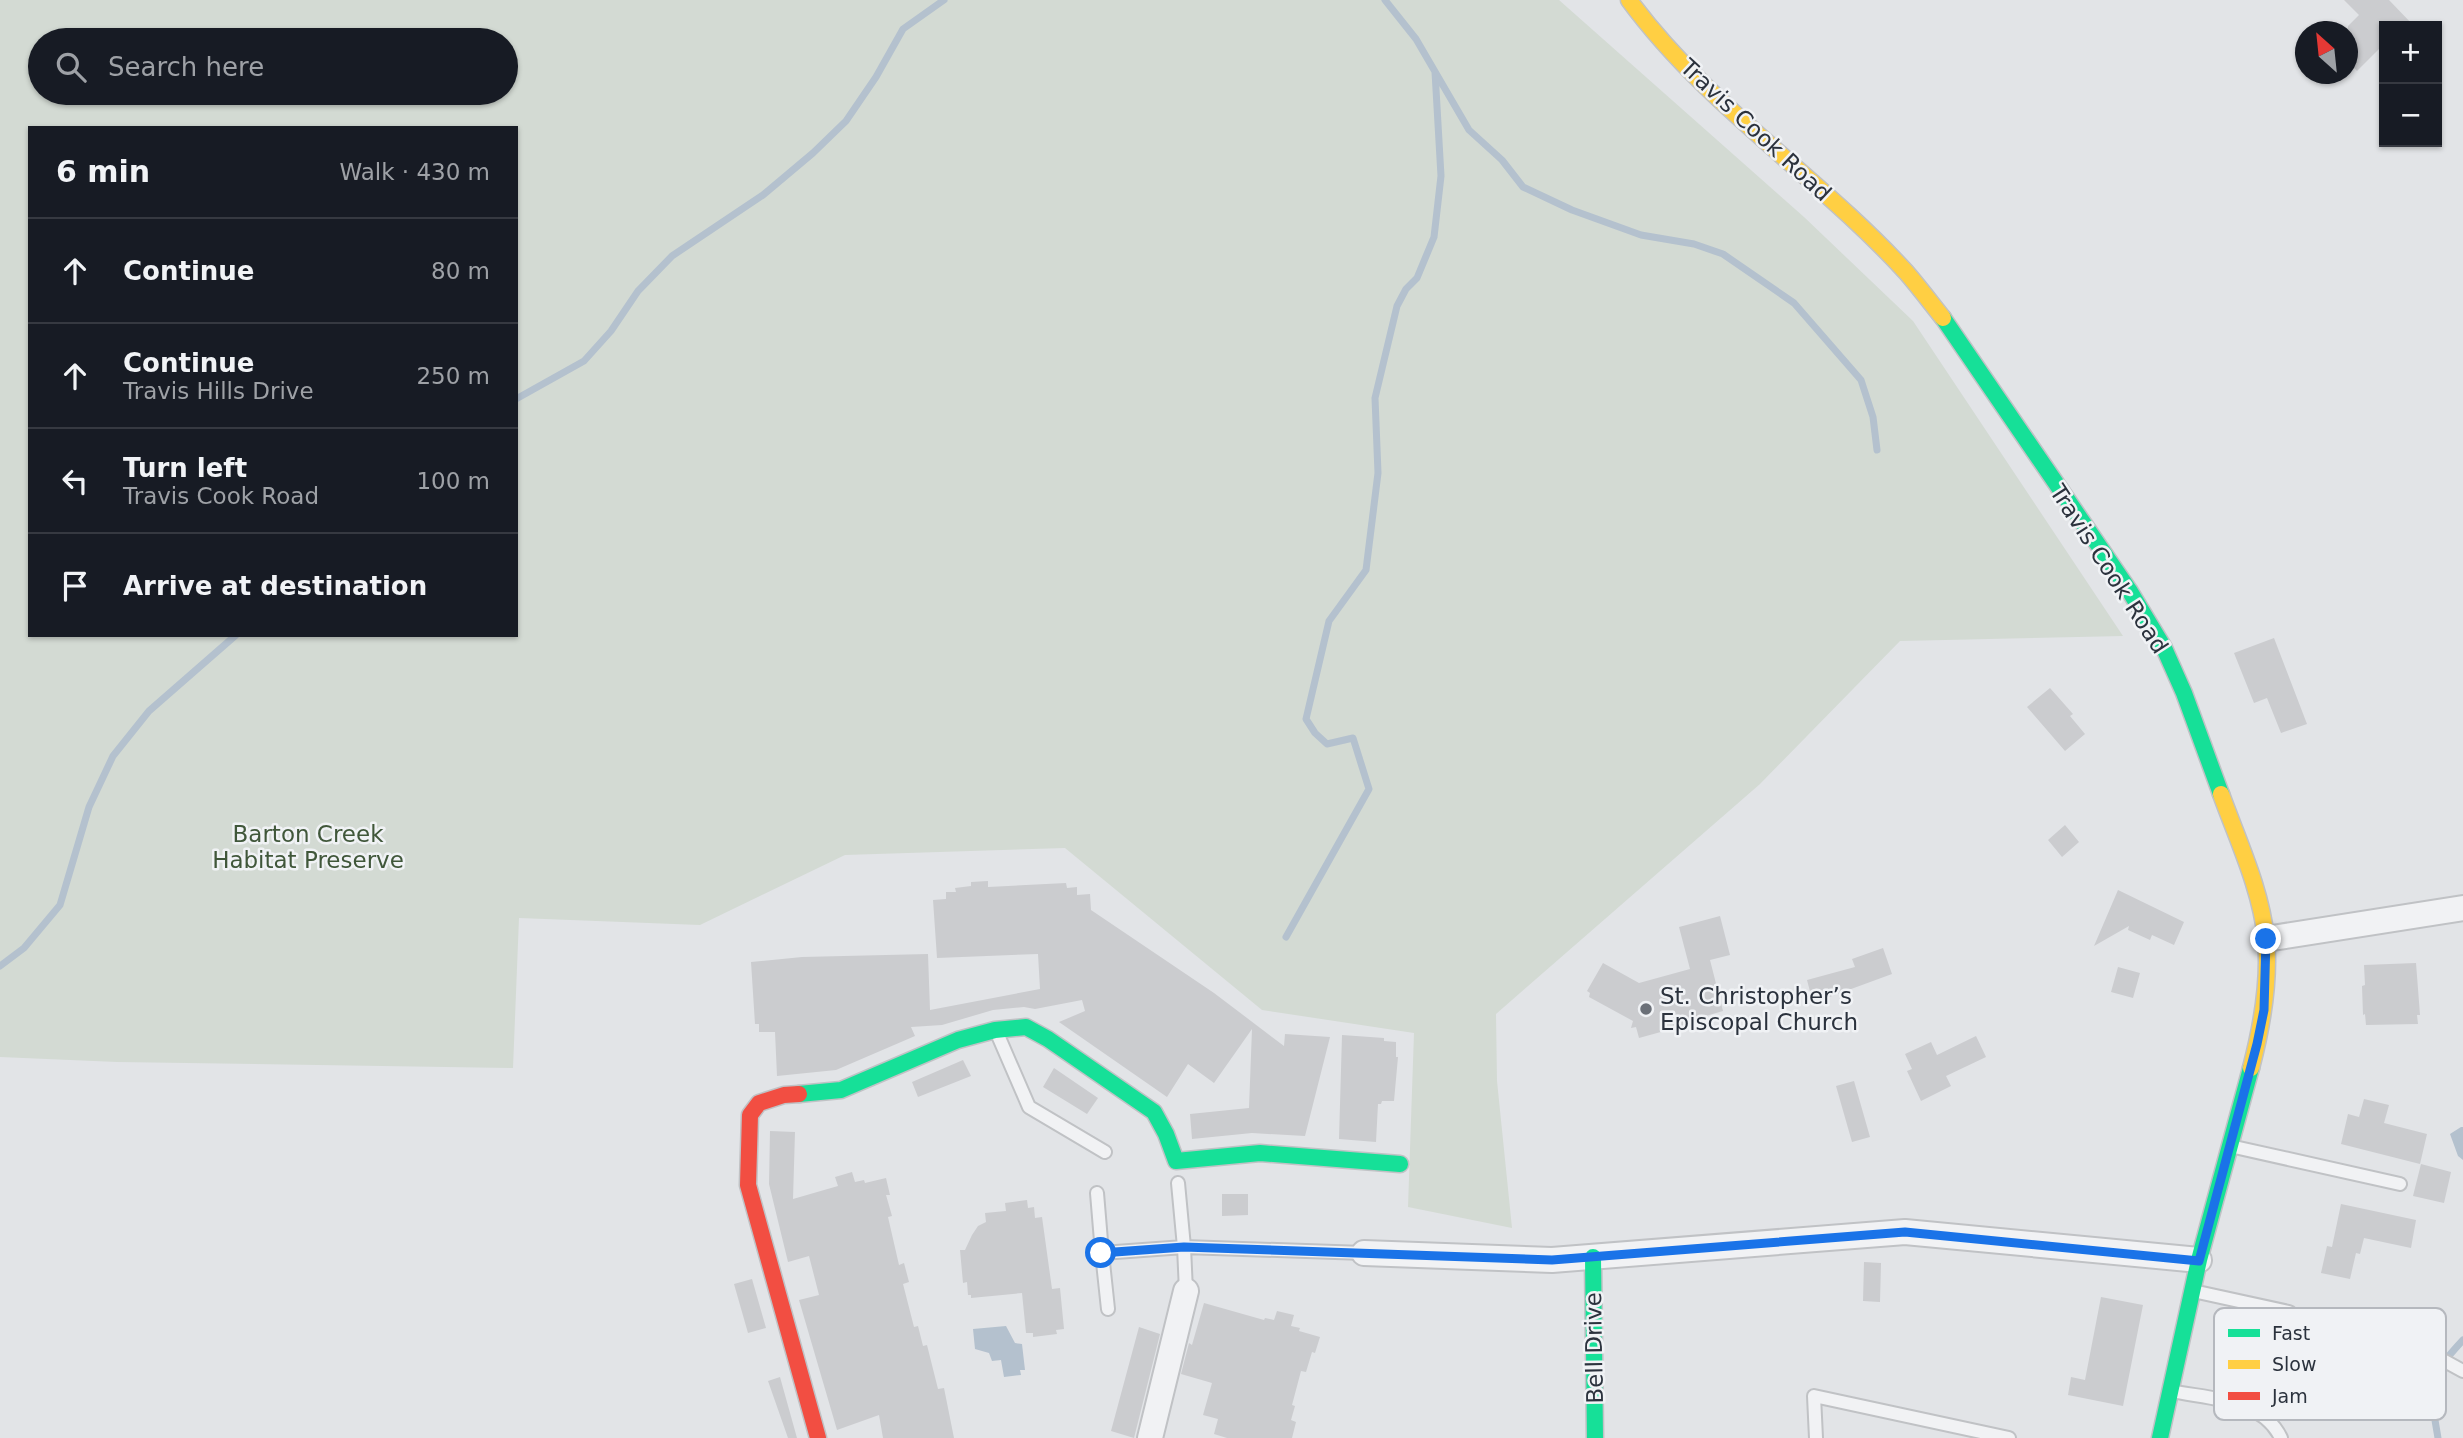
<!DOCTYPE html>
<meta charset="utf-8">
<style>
body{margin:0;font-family:"DejaVu Sans",sans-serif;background:#20242c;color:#f1f3f6}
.controls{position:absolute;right:21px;top:21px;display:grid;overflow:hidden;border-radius:0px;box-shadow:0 2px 5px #0004}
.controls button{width:63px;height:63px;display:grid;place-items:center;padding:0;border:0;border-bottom:2px solid #363941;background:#171b24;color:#f1f3f6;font:35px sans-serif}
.compass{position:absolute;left:2295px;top:21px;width:63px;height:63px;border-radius:50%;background:#171b24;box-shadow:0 2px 5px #0004;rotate:333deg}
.stop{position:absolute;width:21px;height:21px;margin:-16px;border:5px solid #1a73e8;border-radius:50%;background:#fff}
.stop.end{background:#1a73e8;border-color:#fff;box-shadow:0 2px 7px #0008}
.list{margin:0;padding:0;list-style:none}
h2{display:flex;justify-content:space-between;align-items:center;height:91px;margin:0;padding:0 28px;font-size:30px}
h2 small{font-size:23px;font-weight:400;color:#9ea1a6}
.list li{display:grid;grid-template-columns:46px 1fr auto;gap:21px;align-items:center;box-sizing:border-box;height:105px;padding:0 28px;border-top:2px solid #363941}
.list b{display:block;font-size:26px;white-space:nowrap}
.list p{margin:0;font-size:23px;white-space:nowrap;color:#9ea1a6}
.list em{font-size:23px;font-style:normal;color:#9ea1a6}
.icon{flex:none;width:38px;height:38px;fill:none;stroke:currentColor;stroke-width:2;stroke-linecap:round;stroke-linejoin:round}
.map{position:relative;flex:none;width:2463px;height:1438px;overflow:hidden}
.search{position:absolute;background:#171b24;box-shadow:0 2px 5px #0004;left:28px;top:28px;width:490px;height:77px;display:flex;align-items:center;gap:18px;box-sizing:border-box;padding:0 24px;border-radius:38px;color:#9ea1a6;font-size:26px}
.panel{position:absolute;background:#171b24;box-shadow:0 2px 5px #0004;left:28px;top:126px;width:490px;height:511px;border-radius:0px}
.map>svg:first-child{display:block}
</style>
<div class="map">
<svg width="2463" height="1438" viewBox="0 0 2463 1438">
<rect width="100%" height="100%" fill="#e2e4e7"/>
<path fill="#d3dad3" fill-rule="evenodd" d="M0,0H1559L1804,217L1913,321L2123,636L1900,641L1760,784L1496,1014L1497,1081L1512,1228L1408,1207L1414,1033L1262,1010L1065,848L845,855L700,925L519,918L513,1068L117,1062L0,1057ZM40,40H506V93H40ZM30,128H516V635H30Z"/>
<path fill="#b4c1ce" d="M2461,1127H2463V1160L2458,1156L2450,1134Z
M1006,1326L1015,1343L1022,1344L1025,1370H1020L1021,1375L1004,1377L1001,1360L992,1361L989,1353L975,1349L973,1329Z"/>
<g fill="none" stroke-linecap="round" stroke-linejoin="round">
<path stroke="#b4c1ce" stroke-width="7" d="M1385,0L1416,39L1469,130L1502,160L1523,187L1572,210L1641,235L1694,244L1723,254L1794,303L1861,380L1873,417L1877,450
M516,399L584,361L611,331L638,291L672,256L763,195L813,153L846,121L876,77L903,29L944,0
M1286,937L1369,789L1353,738L1327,744L1315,733L1306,719L1329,621L1366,570L1378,473L1375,398L1397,306L1406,289L1417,278L1434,237L1441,176L1435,72
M0,966L24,948L60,905L89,807L113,756L149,711L236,635
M2438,1438C2429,1384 2425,1381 2463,1340"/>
</g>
<path fill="#cbcccf" d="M2344,0H2389L2414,26H2384V44L2357,71L2348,61V26L2359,15Z
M2274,638L2307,724L2281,733L2267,698L2254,703L2234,653Z
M2050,688L2073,714L2070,716L2085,734L2065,751L2027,707Z
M2065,825L2079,842L2062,857L2048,840Z
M988,881V887L1066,883L1067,888L1077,887V895L1090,894L1091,910L1214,993L1284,1046L1285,1034L1330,1037L1305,1136L1252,1133L1192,1139L1190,1114L1249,1108L1252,1029L1214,1083L1188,1064L1167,1097L1059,1022L1085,1011L1082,1000L1035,1009L1024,1007L993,1010L942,1025L911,1027L915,1036L836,1070L777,1076L775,1032H759V1024H755L751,962L802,957L928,954L930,1010L1040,989L1038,954L937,958L933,900L946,899V892H956L955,888L971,886V882Z
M2118,890L2184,922L2174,945L2152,935L2150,940L2128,930L2129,926L2094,946Z
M1720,916L1730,955L1710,960L1723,1011L1685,1022L1686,1025L1639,1038L1636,1027L1631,1028L1633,1021L1589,997L1590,993L1587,991L1603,963L1639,983L1690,969L1679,927Z
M1883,948L1892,974L1813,1003L1807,980L1855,967L1852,959Z
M2416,963L2420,1015H2417L2418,1024L2366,1025L2365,1014L2363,1015L2362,986L2365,985L2364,965Z
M2118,967L2140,973L2133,998L2111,992Z
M1342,1035L1384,1038V1041L1396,1042V1057H1398L1394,1101H1382L1381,1104H1378L1376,1142L1339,1139Z
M1976,1036L1986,1057L1946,1076L1951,1086L1921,1101L1907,1071L1912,1069L1905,1054L1931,1042L1937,1055Z
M963,1060L971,1076L918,1097L912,1082Z
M1054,1068L1098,1098L1087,1114L1043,1087Z
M1854,1081L1870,1137L1852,1142L1836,1086Z
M2364,1099L2389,1105L2384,1123L2427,1134L2420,1164L2341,1144L2348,1114L2359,1117Z
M770,1131L795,1132L793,1199L838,1186L835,1177L852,1172L855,1182L864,1180L865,1183L886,1178L890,1195H886L892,1216L888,1217L899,1265L904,1263L909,1282L903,1284L914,1327L918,1326L923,1346L927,1345L938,1389L944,1388L954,1438H883L879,1415L837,1430L799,1300L819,1295L809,1256L788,1262L769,1184Z
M2421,1164L2451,1172L2444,1203L2413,1196Z
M1222,1194H1248V1215L1222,1216Z
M1027,1200L1028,1208L1034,1207L1035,1218L1042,1217L1052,1289L1060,1288L1064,1329L1056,1330L1057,1334L1033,1337V1333H1026L1022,1293L971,1298V1295H968L967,1282L963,1283L960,1250H965L972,1235L978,1226L986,1222L985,1213L1006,1211L1005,1203Z
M2341,1204L2416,1220L2411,1248L2364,1238L2360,1254L2356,1253L2350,1279L2321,1273L2327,1246L2332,1247Z
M1864,1262L1881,1263L1880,1302L1863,1301Z
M752,1279L766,1328L748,1333L734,1284Z
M2101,1297L2143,1305L2123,1406L2068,1395L2071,1377L2085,1380Z
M1204,1303L1264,1320L1265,1318L1274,1320L1277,1311L1294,1315L1291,1326L1300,1328L1299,1331L1320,1337L1315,1353L1312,1352L1306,1372L1301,1371L1292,1405L1295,1406L1291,1420L1296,1422L1292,1438H1227L1214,1434L1218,1419L1203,1415L1212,1383L1181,1374L1189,1343L1192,1345Z
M1139,1327L1160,1334L1134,1438L1111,1431Z
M780,1377L797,1438H788L768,1381Z"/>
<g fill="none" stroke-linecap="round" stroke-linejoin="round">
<g stroke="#c0c2c5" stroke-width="16">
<path id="lane" d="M997,1033L1029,1107L1105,1152
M2230,1146L2400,1184
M1178,1183L1184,1247L1364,1253
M1097,1193L1102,1253L1184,1247L1186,1291
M1102,1253L1108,1309
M2193,1291L2289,1312L2319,1337L2385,1335L2410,1342L2463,1371
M2171,1391C2209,1399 2262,1398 2281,1438
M1816,1438L1814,1396L2009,1438"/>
</g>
<g stroke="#c0c2c5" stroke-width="28">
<path id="street" d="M2266,939L2463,908
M1364,1253L1552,1260L1905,1232L2199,1260
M1150,1438L1186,1291"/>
</g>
<g stroke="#c0c2c5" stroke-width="19">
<path id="fast" d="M1943,318L2129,590L2164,648L2184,693L2221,794
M799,1094L841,1090L958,1040L995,1030L1026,1027L1048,1039L1154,1112L1166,1134L1176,1161L1260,1153L1400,1164
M1593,1257L1595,1438
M2160,1438L2199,1260L2251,1068"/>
</g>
<g stroke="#c0c2c5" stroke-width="19">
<path id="slow" d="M1629,0C1706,105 1819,177 1906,272C1919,287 1931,303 1943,318
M2221,794C2238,841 2261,889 2266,939C2270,982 2262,1026 2251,1068"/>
</g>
<g stroke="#c0c2c5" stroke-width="19">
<path id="jam" d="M799,1094L784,1095L759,1103L750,1115L748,1185L818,1438"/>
</g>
<use href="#lane" stroke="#f1f2f4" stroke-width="12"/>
<use href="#street" stroke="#f1f2f4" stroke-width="24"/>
<use href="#fast" stroke="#16e098" stroke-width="16"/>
<use href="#slow" stroke="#ffcf43" stroke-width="16"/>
<use href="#jam" stroke="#f24e42" stroke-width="16"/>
</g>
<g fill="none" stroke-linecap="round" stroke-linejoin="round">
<path stroke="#1a73e8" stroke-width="9" d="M1101,1253L1184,1247L1552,1260L1905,1232L2199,1261L2257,1044L2264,1010L2266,939"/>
</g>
<circle fill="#6b7078" stroke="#f0f2f5" stroke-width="2.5" cx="1646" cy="1009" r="7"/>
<g text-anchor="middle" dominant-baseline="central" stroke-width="5" stroke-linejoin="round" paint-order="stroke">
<g font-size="23" fill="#2b323d" stroke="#f0f2f5">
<text transform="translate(1756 130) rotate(43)">Travis Cook Road</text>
<text transform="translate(2109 569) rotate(57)">Travis Cook Road</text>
<text transform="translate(1594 1348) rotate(-91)">Bell Drive</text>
</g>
<g font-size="23" fill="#40573a" stroke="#f0f2f5">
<text x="308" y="834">Barton Creek<tspan x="308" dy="26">Habitat Preserve</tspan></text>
</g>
<g font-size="23" fill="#2b323d" stroke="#f0f2f5" text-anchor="start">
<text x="1660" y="996">St. Christopher’s<tspan x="1660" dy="26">Episcopal Church</tspan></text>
</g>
</g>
<rect x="2214" y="1308" width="232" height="112" rx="10" fill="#f0f2f5" stroke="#b5b8be" stroke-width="2"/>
<rect x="2228" y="1329" width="32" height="8" fill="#16e098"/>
<rect x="2228" y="1360" width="32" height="9" fill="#ffcf43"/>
<rect x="2228" y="1392" width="32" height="8" fill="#f24e42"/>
<g font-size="19" fill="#2b323d">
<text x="2272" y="1340">Fast</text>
<text x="2272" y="1371">Slow</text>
<text x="2272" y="1403">Jam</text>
</g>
</svg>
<div class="controls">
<button>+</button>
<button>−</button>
</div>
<svg class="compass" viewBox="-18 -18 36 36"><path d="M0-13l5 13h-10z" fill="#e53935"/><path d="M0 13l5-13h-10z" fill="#9ea1a6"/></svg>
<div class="stop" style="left:1101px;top:1253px"></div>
<div class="stop end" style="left:2266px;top:939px"></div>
<div class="search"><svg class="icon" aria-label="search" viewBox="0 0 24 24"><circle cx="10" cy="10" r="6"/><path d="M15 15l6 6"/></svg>Search here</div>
<section class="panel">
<h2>6 min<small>Walk · 430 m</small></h2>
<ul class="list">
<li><svg class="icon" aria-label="ahead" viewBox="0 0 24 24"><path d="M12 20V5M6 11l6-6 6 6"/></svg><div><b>Continue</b></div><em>80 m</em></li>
<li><svg class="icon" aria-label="ahead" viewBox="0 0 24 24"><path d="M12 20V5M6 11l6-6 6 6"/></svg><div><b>Continue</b><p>Travis Hills Drive</p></div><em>250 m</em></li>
<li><svg class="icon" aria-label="left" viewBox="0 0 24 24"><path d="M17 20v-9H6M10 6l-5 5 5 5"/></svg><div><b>Turn left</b><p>Travis Cook Road</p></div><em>100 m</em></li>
<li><svg class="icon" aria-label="arrive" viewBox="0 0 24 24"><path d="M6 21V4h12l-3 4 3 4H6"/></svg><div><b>Arrive at destination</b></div></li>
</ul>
</section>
</div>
